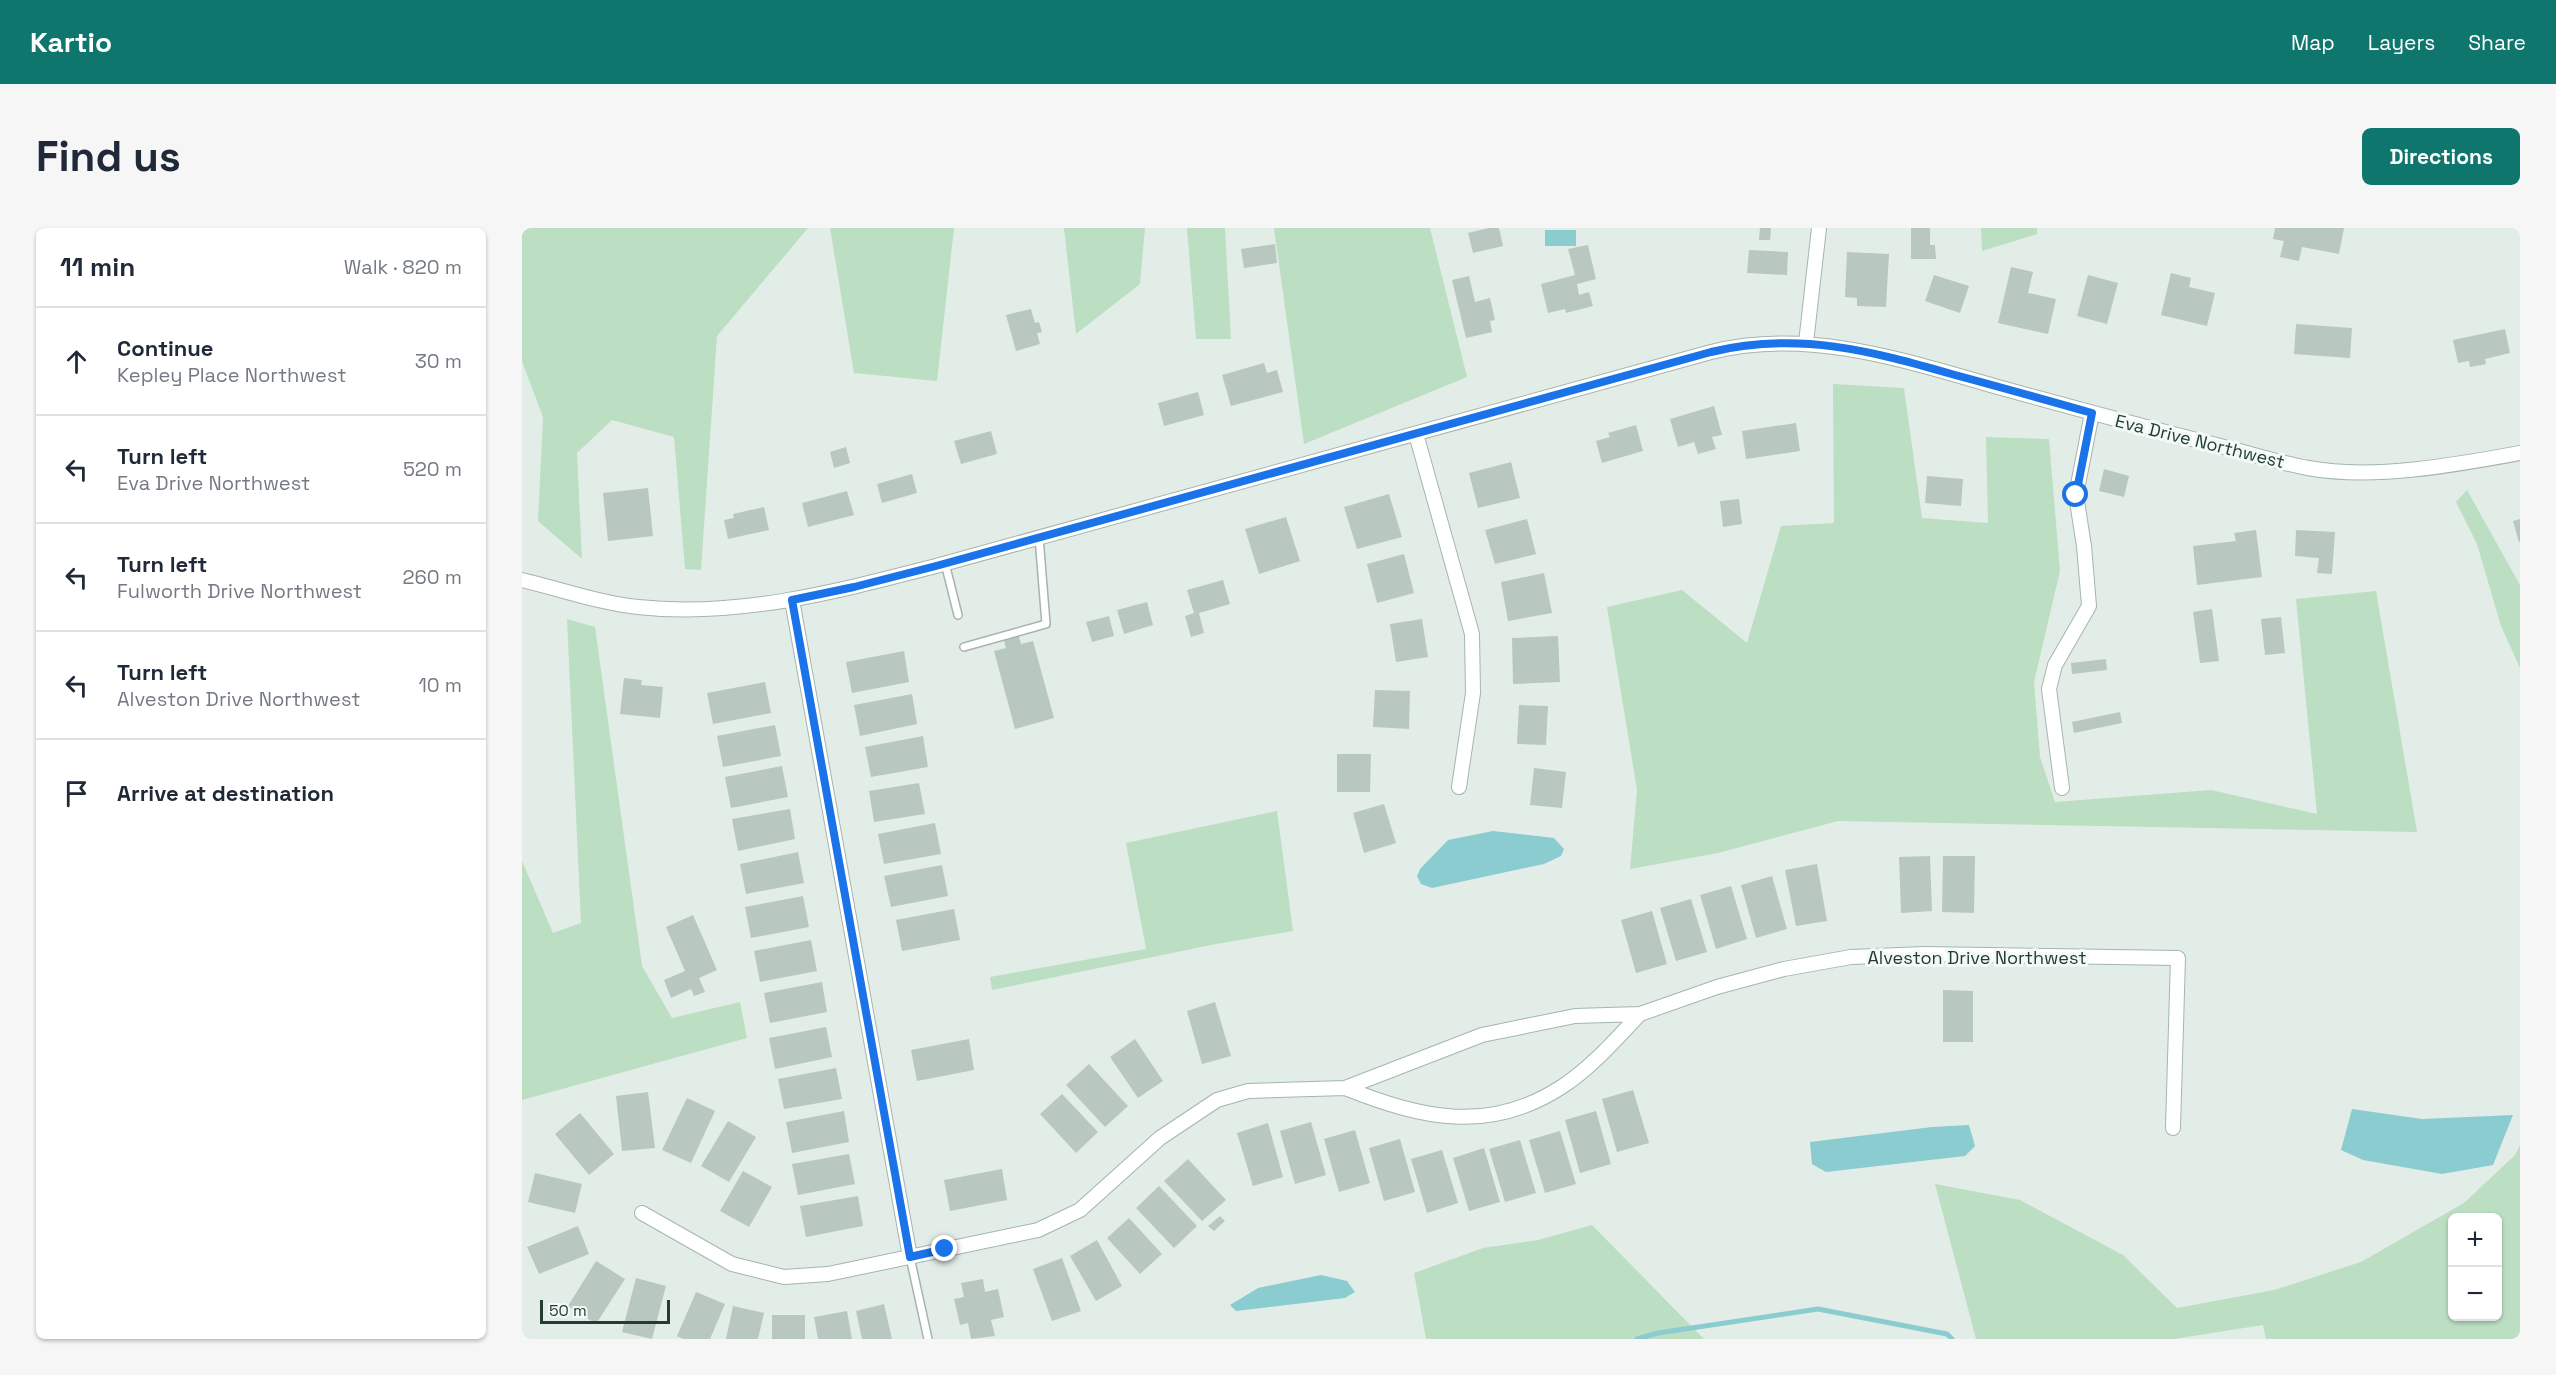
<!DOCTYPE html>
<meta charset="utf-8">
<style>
body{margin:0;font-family:"Space Grotesk",sans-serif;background:#f6f6f7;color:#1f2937}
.controls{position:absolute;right:18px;bottom:18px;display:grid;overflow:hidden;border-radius:9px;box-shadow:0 2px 4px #0004}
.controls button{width:54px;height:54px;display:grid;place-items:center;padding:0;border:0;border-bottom:2px solid #e0e1e3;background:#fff;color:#1f2937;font:30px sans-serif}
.scale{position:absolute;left:18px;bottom:15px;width:130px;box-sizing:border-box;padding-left:6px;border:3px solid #223e34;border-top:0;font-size:16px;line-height:21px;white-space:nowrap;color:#223e34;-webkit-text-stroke:4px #f3f9f6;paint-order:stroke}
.stop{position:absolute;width:18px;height:18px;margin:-14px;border:4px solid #1a73e8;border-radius:50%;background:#fff}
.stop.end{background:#1a73e8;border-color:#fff;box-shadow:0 2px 6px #0008}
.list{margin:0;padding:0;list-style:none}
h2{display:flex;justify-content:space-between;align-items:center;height:78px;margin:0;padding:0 24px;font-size:26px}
h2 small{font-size:20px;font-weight:400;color:#747a83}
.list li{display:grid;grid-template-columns:39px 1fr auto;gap:18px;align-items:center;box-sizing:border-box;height:108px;padding:0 24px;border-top:2px solid #e0e1e3}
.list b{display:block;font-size:22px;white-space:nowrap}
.list p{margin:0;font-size:20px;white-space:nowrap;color:#747a83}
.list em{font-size:20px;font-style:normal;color:#747a83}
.icon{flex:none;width:33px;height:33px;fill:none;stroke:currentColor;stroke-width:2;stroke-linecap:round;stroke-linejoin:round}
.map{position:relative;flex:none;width:1998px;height:1111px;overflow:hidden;border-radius:9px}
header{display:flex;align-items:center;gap:36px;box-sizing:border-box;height:84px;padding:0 30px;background:#0f766e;color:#fff}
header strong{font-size:28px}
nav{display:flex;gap:33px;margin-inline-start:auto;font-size:21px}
.intro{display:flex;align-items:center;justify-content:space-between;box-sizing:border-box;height:144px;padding:0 36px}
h1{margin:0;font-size:42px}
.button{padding:15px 27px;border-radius:9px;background:#0f766e;color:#fff;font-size:21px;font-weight:700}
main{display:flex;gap:36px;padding:0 36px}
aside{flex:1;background:#fff;border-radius:9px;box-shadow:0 2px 4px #0004}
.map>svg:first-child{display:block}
</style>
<header>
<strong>Kartio</strong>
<nav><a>Map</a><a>Layers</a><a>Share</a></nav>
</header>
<div class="intro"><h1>Find us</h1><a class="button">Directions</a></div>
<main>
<aside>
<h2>11 min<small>Walk · 820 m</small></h2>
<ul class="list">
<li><svg class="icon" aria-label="ahead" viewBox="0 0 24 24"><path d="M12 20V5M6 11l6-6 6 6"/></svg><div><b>Continue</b><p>Kepley Place Northwest</p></div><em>30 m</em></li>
<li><svg class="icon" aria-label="left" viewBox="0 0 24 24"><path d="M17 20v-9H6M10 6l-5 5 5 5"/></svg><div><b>Turn left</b><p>Eva Drive Northwest</p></div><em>520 m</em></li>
<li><svg class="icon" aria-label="left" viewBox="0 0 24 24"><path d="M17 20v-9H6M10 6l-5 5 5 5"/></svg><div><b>Turn left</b><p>Fulworth Drive Northwest</p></div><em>260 m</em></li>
<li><svg class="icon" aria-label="left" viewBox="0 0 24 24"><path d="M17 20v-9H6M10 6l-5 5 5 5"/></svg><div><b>Turn left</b><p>Alveston Drive Northwest</p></div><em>10 m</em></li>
<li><svg class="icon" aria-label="arrive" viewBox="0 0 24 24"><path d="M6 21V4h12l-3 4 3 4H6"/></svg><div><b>Arrive at destination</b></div></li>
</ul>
</aside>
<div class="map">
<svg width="1998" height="1111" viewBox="0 0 1998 1111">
<rect width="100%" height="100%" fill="#e3ede7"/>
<path fill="#bcdec2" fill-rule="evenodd" d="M0,0H286L195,108L179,342L163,341L152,209L90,192L55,225L60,331L16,293L21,189L0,133Z
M308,0H432L415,153L332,145Z
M542,0H623L618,56L554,106Z
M665,0H703L709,111H674Z
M752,0H908L945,149L782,216Z
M1459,0H1515V6L1460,23Z
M1311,156L1382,160L1400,290L1466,295L1464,209L1527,211L1538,343L1512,454L1518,529L1533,574L1689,562L1795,586L1774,371L1854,363L1895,604L1316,593L1196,625L1108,641L1115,562L1085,379L1160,362L1225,415L1259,298L1312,295Z
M1945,262L1998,357V440L1979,398L1955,316L1934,274Z
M45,391L73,399L120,738L150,790L218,774L225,810L0,872V633L31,705L59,695Z
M755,583L771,703L694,716L470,762L468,749L624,721L604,615Z
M1998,917V1111H1744L1741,1097L1652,1111H1454L1413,956L1498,972L1601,1027L1655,1080L1752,1062L1839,1034L1942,975L1993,927ZM1930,990H1976V1088H1930Z
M1070,997L1182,1111H904L892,1045L961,1020L1016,1012Z"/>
<path fill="#8bccd1" d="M1023,2H1054V18H1023Z
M971,603L1032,610L1042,621L1039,628L1022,636L910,660L899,656L895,648L898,641L926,612Z
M1830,881L1900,891L1991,887L1971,937L1920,946L1841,932L1819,922Z
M1447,897L1453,918L1443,928L1304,944L1290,936L1288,914L1410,899Z
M799,1047L825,1053L833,1064L823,1070L714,1083L708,1077L736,1060Z"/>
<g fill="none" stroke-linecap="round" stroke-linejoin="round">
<path stroke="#8bccd1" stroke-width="5" d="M1115,1111L1136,1105L1296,1081L1425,1106L1430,1111"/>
</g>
<path fill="#b8c7c0" d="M967,0H977L981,18L951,25L946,5Z
M1238,0H1249L1248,12H1237Z
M1389,0H1408V17H1413L1414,31H1389Z
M1753,0H1822L1817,26L1780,19L1777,33L1758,29L1762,13L1751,11Z
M753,16L755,35L722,40L719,21Z
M1066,17L1074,51L1055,56L1057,67L1067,64L1071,78L1044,85L1043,81L1026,85L1019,56L1053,47L1046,21Z
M1227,22L1266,24L1265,47L1225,45Z
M1325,24L1367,26L1364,79L1335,78V70L1323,69Z
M1489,39L1511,44L1506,65L1534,71L1526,106L1476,95Z
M1649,45L1669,50L1667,59L1693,65L1685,98L1639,87Z
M1412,47L1447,58L1438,85L1403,73Z
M1566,47L1596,55L1585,96L1555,88Z
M947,48L953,74L968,70L973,92L968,93L970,104L944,110L930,52Z
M509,81L513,95L517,94L520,104L515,105L518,116L494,123L484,87Z
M1774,96L1830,100L1828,130L1772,126Z
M1983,101L1988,125L1963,131L1964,136L1948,139L1947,133L1936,135L1931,112Z
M742,135L745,145L755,142L761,164L709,178L700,147Z
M676,164L682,187L642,198L636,175Z
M1192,178L1200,207L1190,209L1194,221L1176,226L1172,214L1156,219L1148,191Z
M1274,195L1278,223L1224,231L1220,203Z
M1114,197L1121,223L1080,235L1074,213L1088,209L1086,205Z
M469,203L475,226L439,236L432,213Z
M324,219L328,235L312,240L308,224Z
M989,234L998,270L956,280L947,245Z
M1582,241L1607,248L1602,269L1577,263Z
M390,246L395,265L360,275L355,256Z
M1405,248L1441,251L1439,278L1403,275Z
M126,260L131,308L86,313L81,265Z
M325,263L332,287L286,299L280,275Z
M867,266L880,309L835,321L822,279Z
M1217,271L1220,296L1201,299L1198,273Z
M242,279L247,302L206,311L202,292L212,290L211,286Z
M764,289L778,333L737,346L723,301Z
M1005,291L1014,326L973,336L963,302Z
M1998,291V314H1997L1991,293Z
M1734,302L1740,349L1675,357L1671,318L1714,313L1712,305Z
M1774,302L1813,304L1810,346L1795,345L1797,330L1773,328Z
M882,326L892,365L855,375L845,336Z
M1022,345L1030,385L986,393L979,354Z
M701,352L708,376L677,385L682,405L669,409L663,388L672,385L665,362Z
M625,374L631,397L602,406L595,382Z
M1690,381L1697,433L1678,435L1671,384Z
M587,388L592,408L570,414L564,394Z
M1759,389L1763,425L1743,427L1739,391Z
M900,391L906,429L874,434L868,396Z
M495,401L499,416L511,413L532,490L493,501L472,423L484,420L480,405Z
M1036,408L1038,454L991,456L990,410Z
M382,423L387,454L330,465L324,434Z
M1584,431L1585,442L1550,446L1549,435Z
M102,450L120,452L119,457L141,459L138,490L98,486Z
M243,454L249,485L191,496L185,465Z
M853,462L888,463L887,501L851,499Z
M390,466L395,496L338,508L332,477Z
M997,477L1026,478L1024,517L995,516Z
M1598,484L1600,495L1552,505L1550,494Z
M253,497L259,528L201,539L195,508Z
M401,508L406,539L349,549L343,519Z
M815,526H849L848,564H815Z
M260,538L266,569L209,580L203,549Z
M1012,540L1044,544L1040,580L1008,577Z
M397,555L403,586L352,594L347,563Z
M862,576L874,615L842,625L831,585Z
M268,581L273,611L216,623L210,591Z
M413,595L419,626L362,636L356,606Z
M276,624L282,655L224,666L218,636Z
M1408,628L1410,683L1379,685L1377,629Z
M1421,628H1453L1452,685L1420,684Z
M1295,636L1305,693L1274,698L1263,642Z
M420,637L426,668L369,679L362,648Z
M1250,648L1265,701L1234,710L1219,657Z
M1209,658L1225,711L1194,721L1178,667Z
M281,668L287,699L229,710L223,679Z
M1169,671L1185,724L1154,733L1138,680Z
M432,681L438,712L380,723L374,692Z
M1130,683L1145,736L1114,745L1099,692Z
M171,687L195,742L177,750L183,764L172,768L169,761L149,770L142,752L163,743L144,699Z
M289,712L295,743L238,754L232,723Z
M300,754L305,784L248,795L242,765Z
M1421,762L1451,763V814H1421Z
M693,774L709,828L680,836L665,783Z
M304,799L310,829L253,841L247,810Z
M447,811L452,842L395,853L389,822Z
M613,811L641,853L616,870L588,829Z
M567,836L606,878L583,899L544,857Z
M314,840L320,871L262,881L256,851Z
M1111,862L1127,915L1095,924L1080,871Z
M126,864L133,920L100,923L94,868Z
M540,866L576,904L554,925L518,886Z
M165,870L193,883L169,935L140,922Z
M322,883L327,914L270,925L264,894Z
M1074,883L1089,936L1058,945L1043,892Z
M58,885L92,926L67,947L33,906Z
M206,893L234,909L207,954L179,938Z
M789,894L804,947L773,956L758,903Z
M746,895L761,949L731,958L715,905Z
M833,902L848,955L817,964L802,911Z
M1038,903L1054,956L1023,965L1007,912Z
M878,911L893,964L862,973L847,920Z
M998,912L1014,965L983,974L967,921Z
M962,920L978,974L947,983L931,930Z
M920,922L936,975L905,985L889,931Z
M327,926L333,956L276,967L270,936Z
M666,931L704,972L680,993L642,953Z
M480,941L485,972L428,983L422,952Z
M221,943L250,959L227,999L198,983Z
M13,945L60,956L53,985L6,974Z
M637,958L675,998L652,1020L614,980Z
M336,968L341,998L284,1009L278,978Z
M698,988L703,993L692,1003L686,998Z
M607,990L640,1026L618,1046L585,1010Z
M56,998L67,1026L17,1046L5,1019Z
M575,1012L600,1058L574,1073L548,1028Z
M540,1030L559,1083L530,1093L511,1041Z
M74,1033L103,1051L74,1096L46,1078Z
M114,1050L144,1058L130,1111L100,1104Z
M461,1051L463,1064L476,1061L482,1089L469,1092L473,1108L449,1111L446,1095L438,1097L432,1071L442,1069L439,1055Z
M174,1064L203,1076L188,1111H161L155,1108Z
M362,1076L370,1111H340L334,1083Z
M211,1078L242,1085L236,1111H204Z
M325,1083L330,1111H296L292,1089Z
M250,1087H283V1111H250Z"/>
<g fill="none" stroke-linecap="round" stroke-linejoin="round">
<g stroke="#a5b5ae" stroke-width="10">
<path id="lane" d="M423,335L436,387
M442,419L524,396L517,309
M388,1029L406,1111"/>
</g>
<g stroke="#a5b5ae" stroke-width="16">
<path id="street" d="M1284,115L1297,0
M894,206L950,406L951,465L937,559
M0,352C38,361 77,375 116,379C217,390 317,363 414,338L1189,124C1289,99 1387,134 1483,161C1556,181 1629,201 1702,219C1730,226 1758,235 1786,240C1851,252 1933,237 1998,225
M270,372L388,1029
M1540,560L1527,461L1533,437L1567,378L1562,318L1554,267L1570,185
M823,860C899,890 967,907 1041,858C1070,839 1094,811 1118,786
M120,985L210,1036L262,1049L306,1046L516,1002L558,982L638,910L695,872L726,863L823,860L960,807L1053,788L1118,786L1195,759L1262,741L1329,729L1402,726L1656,730L1651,900"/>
</g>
<use href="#lane" stroke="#fff" stroke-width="7"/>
<use href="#street" stroke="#fff" stroke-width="14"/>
</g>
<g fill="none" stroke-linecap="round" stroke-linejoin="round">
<path stroke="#1a73e8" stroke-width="8" d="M423,1021L388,1029L270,372L332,359L414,338L1189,124C1276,103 1350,123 1433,147C1478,159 1524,172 1570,185L1554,267"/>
</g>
<g text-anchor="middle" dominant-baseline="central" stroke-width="6" stroke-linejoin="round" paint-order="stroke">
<g font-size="18" fill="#223e34" stroke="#f3f9f6">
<text transform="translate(1678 213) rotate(14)">Eva Drive Northwest</text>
<text x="1455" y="729">Alveston Drive Northwest</text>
</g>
</g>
</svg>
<div class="controls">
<button>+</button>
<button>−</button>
</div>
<div class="scale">50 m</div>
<div class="stop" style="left:1554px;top:267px"></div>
<div class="stop end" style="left:423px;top:1021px"></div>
</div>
</main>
